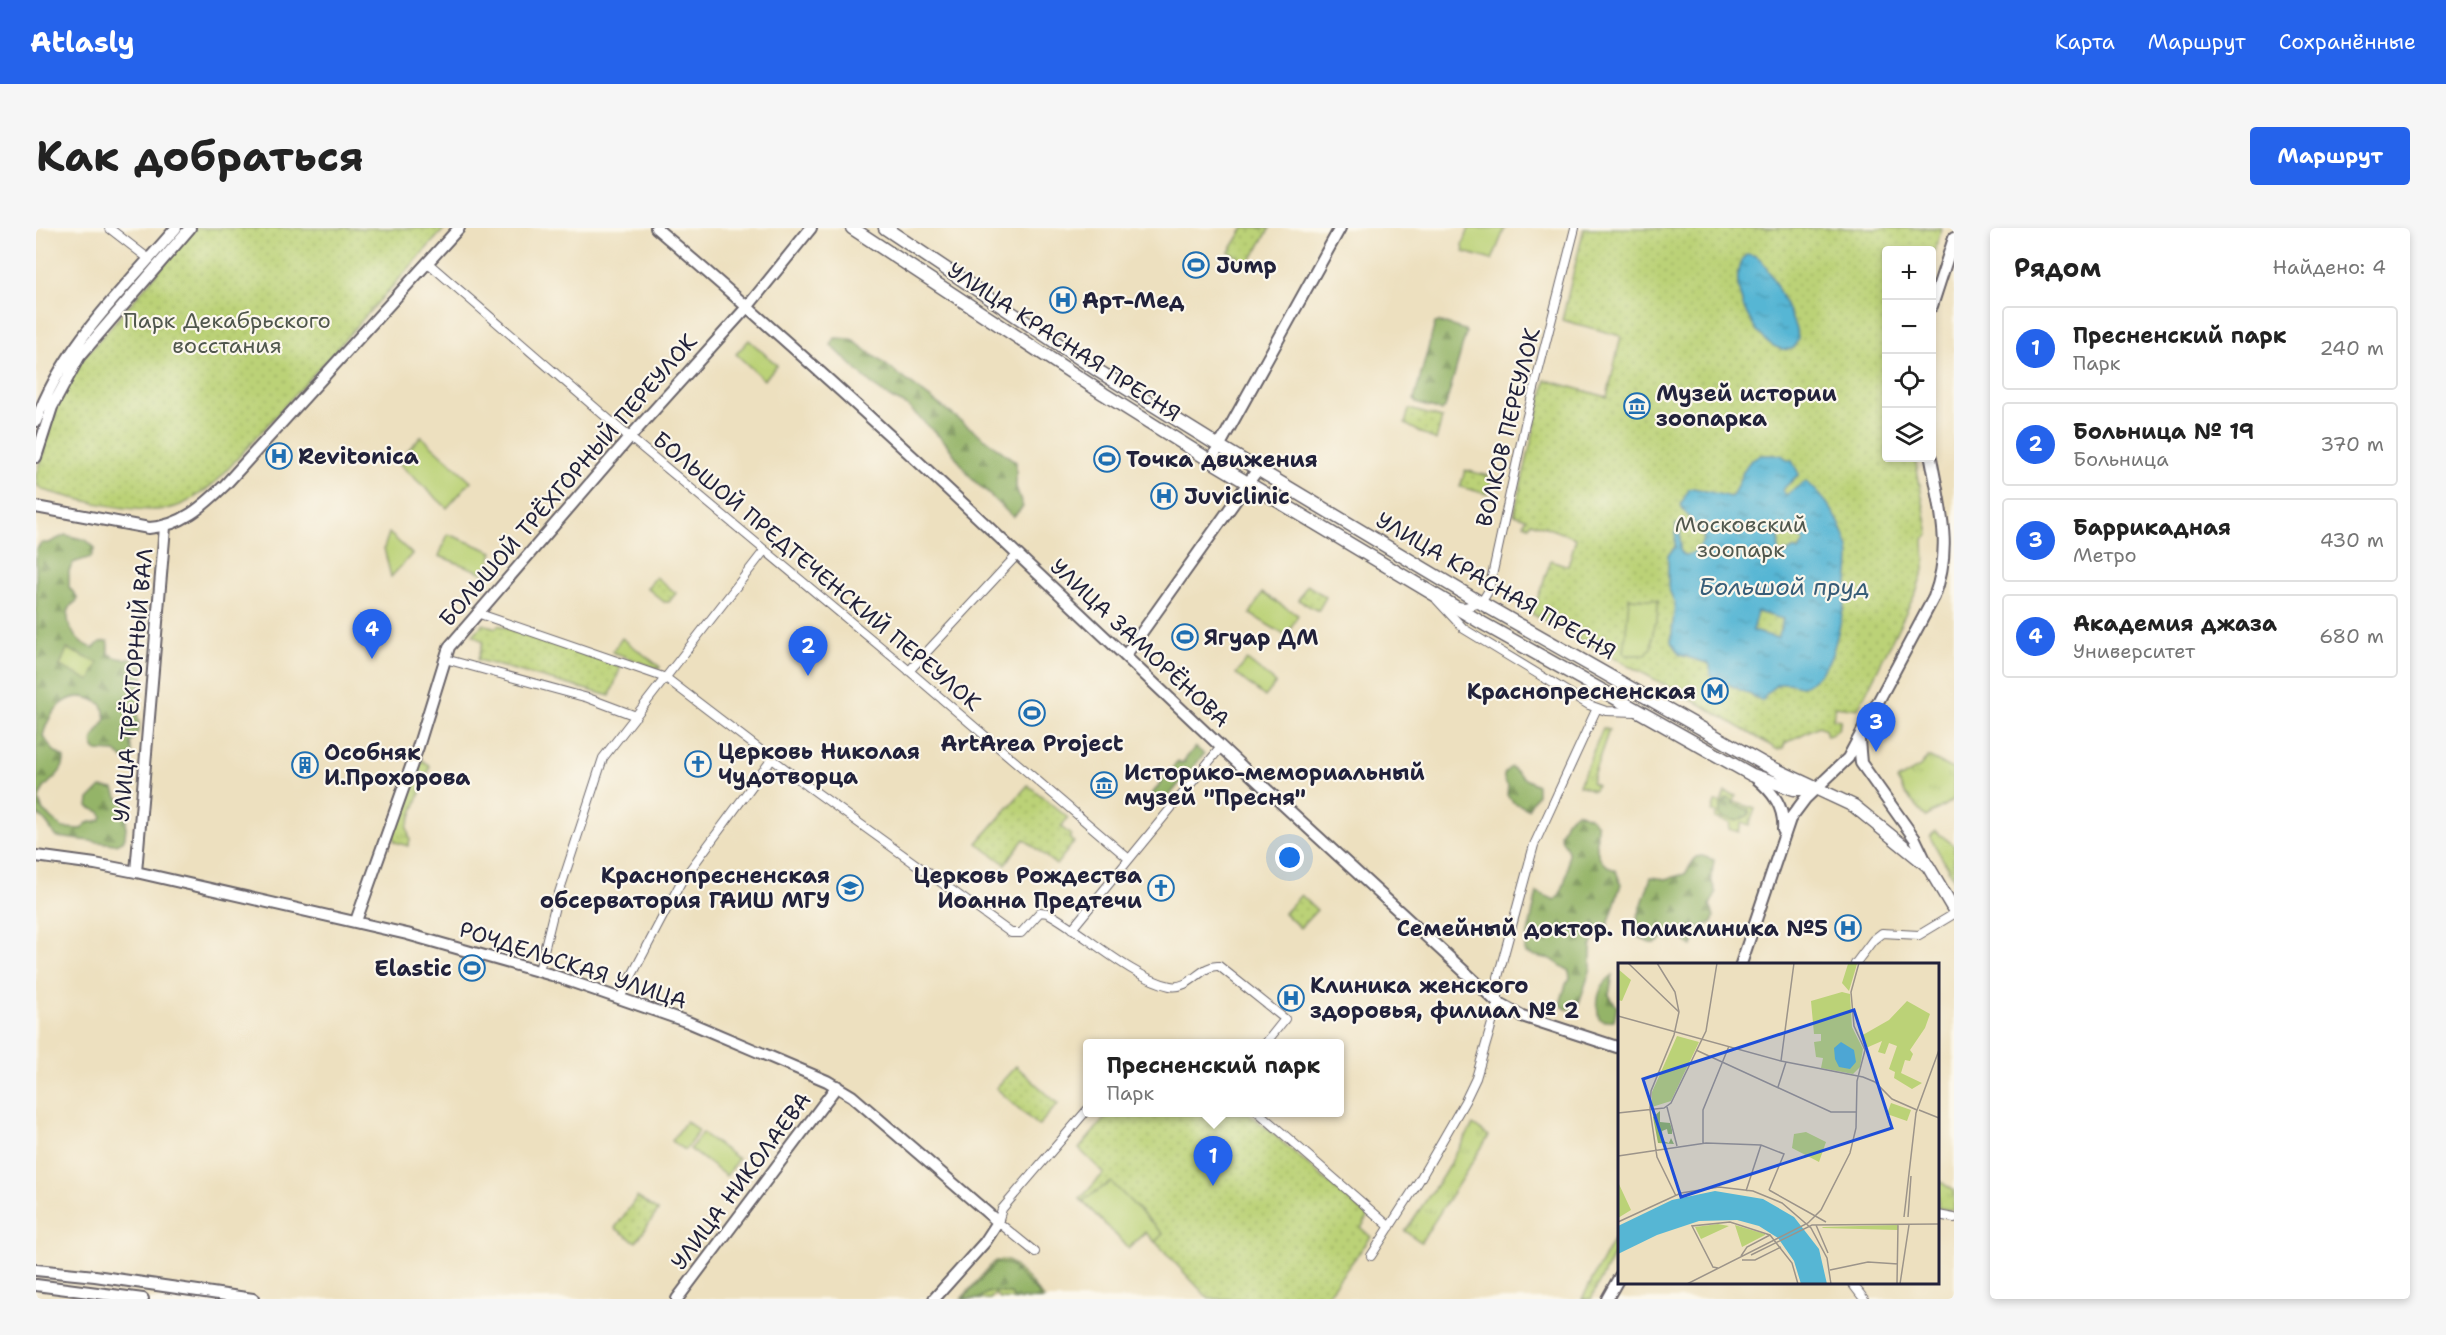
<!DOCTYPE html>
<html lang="ru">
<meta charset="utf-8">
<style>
body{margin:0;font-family:"Shantell Sans",sans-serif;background:#f6f6f6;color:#222}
.controls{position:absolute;right:18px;top:18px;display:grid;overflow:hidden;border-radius:6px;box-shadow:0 3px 9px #0003}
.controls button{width:54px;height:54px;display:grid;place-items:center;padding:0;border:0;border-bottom:2px solid #e0e0e0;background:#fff;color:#222;font:30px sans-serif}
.you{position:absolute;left:1254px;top:630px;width:21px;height:21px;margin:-15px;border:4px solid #fff;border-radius:50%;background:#1a73e8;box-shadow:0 0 0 9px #1a73e833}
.badge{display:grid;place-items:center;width:39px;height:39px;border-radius:50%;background:#2563eb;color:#fff;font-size:20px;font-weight:700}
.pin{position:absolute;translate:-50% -50px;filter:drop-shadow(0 2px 3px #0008)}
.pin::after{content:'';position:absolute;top:32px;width:21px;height:18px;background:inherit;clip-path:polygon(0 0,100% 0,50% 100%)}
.popup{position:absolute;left:1047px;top:811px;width:261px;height:78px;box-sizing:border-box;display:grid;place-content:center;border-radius:6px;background:#fff;filter:drop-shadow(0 2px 4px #0005);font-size:20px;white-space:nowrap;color:#767676}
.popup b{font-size:22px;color:#222}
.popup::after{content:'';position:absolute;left:50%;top:100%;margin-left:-12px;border:12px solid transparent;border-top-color:#fff}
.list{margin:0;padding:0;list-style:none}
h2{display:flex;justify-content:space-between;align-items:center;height:78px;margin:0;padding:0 24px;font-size:26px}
h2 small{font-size:20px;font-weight:400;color:#767676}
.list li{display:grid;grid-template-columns:39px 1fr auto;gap:18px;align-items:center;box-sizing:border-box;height:84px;margin:0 12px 12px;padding:0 12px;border:2px solid #e0e0e0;border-radius:6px}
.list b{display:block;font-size:22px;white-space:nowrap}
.list p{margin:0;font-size:20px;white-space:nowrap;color:#767676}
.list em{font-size:20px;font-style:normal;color:#767676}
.icon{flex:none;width:33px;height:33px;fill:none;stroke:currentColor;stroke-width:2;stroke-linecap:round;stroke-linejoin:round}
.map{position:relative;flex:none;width:1918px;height:1071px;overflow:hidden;border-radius:6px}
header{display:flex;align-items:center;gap:36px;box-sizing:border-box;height:84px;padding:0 30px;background:#2563eb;color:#fff}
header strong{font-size:28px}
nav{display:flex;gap:33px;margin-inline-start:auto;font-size:21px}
.intro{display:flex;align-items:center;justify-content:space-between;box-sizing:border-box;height:144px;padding:0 36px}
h1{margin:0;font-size:42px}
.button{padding:15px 27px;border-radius:6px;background:#2563eb;color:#fff;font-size:21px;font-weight:700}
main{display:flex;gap:36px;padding:0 36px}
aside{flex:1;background:#fff;border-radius:6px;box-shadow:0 3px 9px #0003}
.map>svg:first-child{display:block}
</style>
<header>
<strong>Atlasly</strong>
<nav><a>Карта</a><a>Маршрут</a><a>Сохранённые</a></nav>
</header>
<div class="intro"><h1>Как добраться</h1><a class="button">Маршрут</a></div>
<main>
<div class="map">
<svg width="1918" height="1071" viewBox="0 0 1918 1071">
<defs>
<pattern id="grass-tufts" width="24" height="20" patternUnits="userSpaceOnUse" patternTransform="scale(1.5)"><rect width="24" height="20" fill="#bbd277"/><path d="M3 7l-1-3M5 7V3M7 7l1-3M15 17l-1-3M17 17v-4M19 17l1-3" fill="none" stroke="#a0b468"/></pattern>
<pattern id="forest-firs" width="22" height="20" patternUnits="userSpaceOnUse" patternTransform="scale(1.5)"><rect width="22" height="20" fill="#94b468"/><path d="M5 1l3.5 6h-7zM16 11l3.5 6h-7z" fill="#789257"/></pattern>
<pattern id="park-dots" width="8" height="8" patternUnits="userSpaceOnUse" patternTransform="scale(1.5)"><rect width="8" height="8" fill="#bbd277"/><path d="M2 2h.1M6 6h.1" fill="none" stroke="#a0b468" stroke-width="1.8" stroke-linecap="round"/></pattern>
<pattern id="water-ripples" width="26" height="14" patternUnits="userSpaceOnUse" patternTransform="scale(1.5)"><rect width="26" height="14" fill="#56b6d4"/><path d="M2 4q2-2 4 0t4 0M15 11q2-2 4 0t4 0" fill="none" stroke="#4794ad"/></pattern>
</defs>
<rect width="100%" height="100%" fill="#fbf7ec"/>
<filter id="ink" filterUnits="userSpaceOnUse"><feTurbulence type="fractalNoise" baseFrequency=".0167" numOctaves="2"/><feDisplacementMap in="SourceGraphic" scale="12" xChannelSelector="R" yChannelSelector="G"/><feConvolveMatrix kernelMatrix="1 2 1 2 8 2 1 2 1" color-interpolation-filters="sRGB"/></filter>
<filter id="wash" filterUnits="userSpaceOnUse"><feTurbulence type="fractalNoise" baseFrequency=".008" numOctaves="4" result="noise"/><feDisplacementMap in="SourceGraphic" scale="24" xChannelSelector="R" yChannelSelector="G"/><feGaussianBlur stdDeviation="1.35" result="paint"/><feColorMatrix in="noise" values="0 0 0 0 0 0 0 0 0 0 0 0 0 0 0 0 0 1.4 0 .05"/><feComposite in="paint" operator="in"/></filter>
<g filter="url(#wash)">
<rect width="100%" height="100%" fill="#ede0bf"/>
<path fill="url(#grass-tufts)" stroke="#6e7a59" stroke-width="1.5" d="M586,410L624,439L623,441L576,424Z
M1567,500L1573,502L1555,554L1561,557L1557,562L1543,557Z
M1892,529L1918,542V571L1890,589L1870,567L1861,552L1884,539Z
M386,532L394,539L371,599L374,612L372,618L359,614L356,605L381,535Z
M1689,564L1700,568L1698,574L1719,581L1713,597L1706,594L1703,604L1693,601L1694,595L1679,590L1681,585L1676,584L1679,574L1685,575Z
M1899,603L1918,617V651L1894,609Z
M1437,897L1453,908L1385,1014L1369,1003L1406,949Z
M1905,954L1918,963V982L1902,980V959Z
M1583,1001V1016L1558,1065L1555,1071H1546Z
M972,1032L991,1050L1008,1071H964L959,1066L954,1071H925L959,1033Z"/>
<path fill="url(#forest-firs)" stroke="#5b6b52" stroke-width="1.5" d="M1403,94L1429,102L1430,105L1409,180L1405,183L1380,175L1378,172L1399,95Z
M799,110L815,111L980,234V259L987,279L977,289L934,249L910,215L870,177L857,171L835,156L795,117Z
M29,307L50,312L59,320L55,329L37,335L33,343V359L41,369V373C20,384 39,417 58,420L64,414L72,413V425C83,434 94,428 105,434C111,448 103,467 101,480C99,488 106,495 102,504C100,508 96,511 94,515L96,524L93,532H89L79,524L61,523C48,511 66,502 70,490L66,477C37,456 14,480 7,508L17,522L28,530C29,549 5,554 3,572L7,583L27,600L45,601L51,595L64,592L66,588L64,584L52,579L53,571L65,559L78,561L81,569L91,576L92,580L89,609L87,613L79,616L21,609C13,601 10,590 0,586V322L5,315H13Z
M1159,519L1168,526L1127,575L1116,566L1142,533L1146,535Z
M1475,539L1489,551L1501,557V566L1492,581L1477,574L1471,567L1472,558C1466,550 1466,545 1475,539Z
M1691,570L1695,571L1698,577L1713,582V587L1701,593L1684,589V579Z
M1541,584L1553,589L1561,596C1561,619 1556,631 1580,643L1585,656L1572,697L1560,707L1555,719V740L1543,775L1537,782L1530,781L1524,776L1530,756L1534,750L1533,743L1515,731L1489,726V720L1501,664L1519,672C1529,664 1533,637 1532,624C1531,618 1525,613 1524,606L1530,593Z
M1666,628L1678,632L1675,652L1680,665L1674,677L1678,689L1676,695L1663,699L1656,718L1650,714L1647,708C1628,700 1628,717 1615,715C1610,714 1605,710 1601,708L1600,694L1615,649L1630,651L1649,646L1660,629Z
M1577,747L1573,767L1581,779L1578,792L1569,793L1563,791C1559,774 1562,757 1577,747Z
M960,1035L973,1036L1002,1065L1004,1071H978L975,1066C962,1065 953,1060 943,1071H927Z"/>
<path fill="url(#park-dots)" stroke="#6e7a59" stroke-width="1.5" d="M160,0H409L182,252C169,262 155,274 139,279C111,289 37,271 7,262L1,257L0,247L20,180L46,132Z
M1208,0H1234L1213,36L1193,24Z
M1548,0H1906L1896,31V22H1850V230H1879L1893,307L1888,311L1889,339L1881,362L1822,481L1799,478L1797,491L1805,492C1804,501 1799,506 1791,508L1789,501L1783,498L1749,515L1747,520L1742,522L1659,473L1496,386L1515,332L1532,338L1540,310L1495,294L1493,298L1488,296L1490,290L1478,286L1510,152L1571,169L1585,108L1526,92Z
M1373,181L1406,190L1400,213L1369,196Z
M1429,242L1456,249L1452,266L1424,259Z
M620,349L640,365L633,374H628L611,360Z
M1271,357L1290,369L1282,383L1262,372Z
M447,396L460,400L462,397L585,438L574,468L442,432L447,414L437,407Z
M992,557L1032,590L1025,599L1035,607L1033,610L1038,614L1020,637L988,611L969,636L941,615Z
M1265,667L1281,682L1264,700L1248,685Z
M980,838L1022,876L1002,898L960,860Z
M1073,885H1213L1332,989L1325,1000L1335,1009L1288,1071H1173L1110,1004L1093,1020L1044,971L1068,945L1043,921Z
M601,969L622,983L600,1014L579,1000Z"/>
<path fill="#bbd277" stroke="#6e7a59" stroke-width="1.5" d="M1433,0H1469L1456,32L1428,24L1427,17Z
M713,112L741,137L728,152L700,126Z
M385,208L435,253L411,280L361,234Z
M353,305L376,326L355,349L348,320Z
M412,306L457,324L450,346L403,328Z
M1226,365L1262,387L1250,408L1214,386Z
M1593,370L1622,372L1621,395L1618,396L1615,420L1609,427H1590L1588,425Z
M31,421L62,435L54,453L24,438Z
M1211,432L1240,455L1229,469L1200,446Z
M650,893L663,903L649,922L636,913Z
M666,905L702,931L690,948L654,921Z
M1075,954L1127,1006L1119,1014L1109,1004L1093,1020L1046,973Z"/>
<path fill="url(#water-ripples)" stroke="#3c6c88" stroke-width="1.5" fill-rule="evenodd" d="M1711,26C1715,27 1720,27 1724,31C1732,38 1763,101 1762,111C1761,113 1758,119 1758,120C1724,134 1683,49 1711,26Z
M1726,227H1746L1751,232L1756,233L1763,246L1746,262L1750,267L1770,253C1791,272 1803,289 1812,317C1819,338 1803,404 1796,426C1794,433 1786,443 1781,449C1777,452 1770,458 1765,458C1761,458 1756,455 1751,455C1741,454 1731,463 1727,473L1678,449L1674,446V437L1671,435L1644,427L1635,414L1639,376L1632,359V327L1639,319L1640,296L1644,299V322L1647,327C1659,327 1665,320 1668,308C1663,295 1648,289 1645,276L1653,261L1658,260L1694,269L1697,267C1704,253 1709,229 1726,227ZM1748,306L1767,311L1769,312L1763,323L1757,321L1745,328L1742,327L1743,309ZM1721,384L1747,391L1742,410L1716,403Z"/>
</g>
<g filter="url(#ink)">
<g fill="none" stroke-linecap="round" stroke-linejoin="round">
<g stroke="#696469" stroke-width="10">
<path id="street" d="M73,0L113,31
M391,34L585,202L864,435L1093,631
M1401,372L1428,401L1553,477L1570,483L1600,484
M1421,378L1429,379L1445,375L1453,362L1489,196L1539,0
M441,385L630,450L773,559L975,705H985L1004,684L1012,685C1047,704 1096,750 1134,758C1155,762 1165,736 1183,738L1249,791L1229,816
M409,431L552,470L600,488
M873,443L981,327
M1036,701L1185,519
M1819,736L1837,712L1846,705L1883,707L1918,686
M503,743L520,674L567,530L728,323
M584,770L645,654L736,531
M1222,884L1354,999
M1902,987L1918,990
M999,1024L962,994L966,981L1051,882
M1335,1028L1383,953L1429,873L1440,850L1462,775V749L1498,617L1561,480
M1815,1054L1828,1071"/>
</g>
<g stroke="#696469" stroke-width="14">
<path id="secondary" d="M620,0C814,165 998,342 1183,517C1275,604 1370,688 1462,775L1486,788L1584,820
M1896,78L1918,10
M0,193C28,116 88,61 140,0
M0,229L16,179L43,129L154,0
M1175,233L1304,0
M0,279L113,300C146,298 167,278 189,257L423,0
M1089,428L1222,241
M1823,512L1825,535L1879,611L1892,638
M1720,550C1737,564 1749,579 1747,602
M0,628L59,636L100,644L371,706L516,747L652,794L791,853L816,868L962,994L949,1014L898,1071
M100,644L129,299
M320,693L382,519L413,419L594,209L712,78L775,0
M1705,736L1754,591L1769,571L1812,530L1898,369C1917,318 1904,281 1895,230
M0,1042L59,1048L217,1071
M0,1057L107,1071
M641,1071L801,858
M1571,1071L1584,1048"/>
</g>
<g stroke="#696469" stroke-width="15">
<path id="primary" d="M816,0L1068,166L1175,233L1446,395L1716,547L1758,561H1773
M849,0L1064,144L1183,218L1445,375L1728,536L1818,578L1892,638L1918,682"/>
</g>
<use href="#street" stroke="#fff" stroke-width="8"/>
<use href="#secondary" stroke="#fff" stroke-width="10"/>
<use href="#primary" stroke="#fff" stroke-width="12"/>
</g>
</g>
<defs>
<g id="stadium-ring" transform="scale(1.35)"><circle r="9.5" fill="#fbf7ec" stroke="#1f6fb2" stroke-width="1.5"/><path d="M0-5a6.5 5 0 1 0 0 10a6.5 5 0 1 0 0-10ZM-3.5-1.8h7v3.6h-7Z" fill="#1f6fb2"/></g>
<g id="hospital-ring" transform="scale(1.35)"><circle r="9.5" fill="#fbf7ec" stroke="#1f6fb2" stroke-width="1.5"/><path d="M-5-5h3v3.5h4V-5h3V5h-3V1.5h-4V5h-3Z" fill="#1f6fb2"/></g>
<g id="museum-ring" transform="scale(1.35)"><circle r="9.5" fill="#fbf7ec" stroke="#1f6fb2" stroke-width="1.5"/><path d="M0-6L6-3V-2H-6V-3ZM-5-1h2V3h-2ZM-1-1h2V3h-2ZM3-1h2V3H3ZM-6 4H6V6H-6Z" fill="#1f6fb2"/></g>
<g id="metro-ring" transform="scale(1.35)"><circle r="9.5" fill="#fbf7ec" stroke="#1f6fb2" stroke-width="1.5"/><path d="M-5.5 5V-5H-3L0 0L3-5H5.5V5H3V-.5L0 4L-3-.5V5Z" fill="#1f6fb2"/></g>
<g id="church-ring" transform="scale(1.35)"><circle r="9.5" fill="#fbf7ec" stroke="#1f6fb2" stroke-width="1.5"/><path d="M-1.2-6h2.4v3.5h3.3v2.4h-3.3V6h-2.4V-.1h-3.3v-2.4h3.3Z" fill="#1f6fb2"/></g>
<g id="building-ring" transform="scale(1.35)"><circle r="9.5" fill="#fbf7ec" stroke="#1f6fb2" stroke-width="1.5"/><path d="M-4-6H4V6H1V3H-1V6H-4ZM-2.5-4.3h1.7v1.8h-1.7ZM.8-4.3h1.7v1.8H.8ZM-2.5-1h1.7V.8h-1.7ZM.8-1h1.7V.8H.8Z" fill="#1f6fb2"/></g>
<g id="university-ring" transform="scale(1.35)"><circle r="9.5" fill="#fbf7ec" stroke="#1f6fb2" stroke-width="1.5"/><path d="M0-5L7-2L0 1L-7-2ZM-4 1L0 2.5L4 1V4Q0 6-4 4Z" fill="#1f6fb2"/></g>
</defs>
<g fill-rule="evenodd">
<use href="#stadium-ring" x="1160" y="37"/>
<use href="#hospital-ring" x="1027" y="72"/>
<use href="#museum-ring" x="1601" y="178"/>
<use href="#hospital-ring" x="243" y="228"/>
<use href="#stadium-ring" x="1071" y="231"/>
<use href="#hospital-ring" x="1128" y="268"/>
<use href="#stadium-ring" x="1149" y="409"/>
<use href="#metro-ring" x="1679" y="463"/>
<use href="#stadium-ring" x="996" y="485"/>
<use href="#church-ring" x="662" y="536"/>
<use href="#building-ring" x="269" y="537"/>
<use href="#museum-ring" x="1068" y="557"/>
<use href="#university-ring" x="814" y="660"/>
<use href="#church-ring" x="1125" y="660"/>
<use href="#hospital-ring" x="1812" y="700"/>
<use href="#stadium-ring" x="436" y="740"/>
<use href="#hospital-ring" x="1255" y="770"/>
</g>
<g text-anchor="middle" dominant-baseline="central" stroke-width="4.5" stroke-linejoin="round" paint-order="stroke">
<g font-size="22" font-weight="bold" fill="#22223b" stroke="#fbf7ec" text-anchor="start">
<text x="1180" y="37">Jump</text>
<text x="1046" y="72">Арт-Мед</text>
<text x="1620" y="165">Музей истории<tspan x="1620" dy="25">зоопарка</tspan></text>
<text x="262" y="228">Revitonica</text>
<text x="1090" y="231">Точка движения</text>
<text x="1148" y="268">Juviclinic</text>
<text x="1168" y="409">Ягуар ДМ</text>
<text x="1660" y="463" text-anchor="end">Краснопресненская</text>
<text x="996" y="515" text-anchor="middle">ArtArea Project</text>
<text x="682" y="523">Церковь Николая<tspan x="682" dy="25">Чудотворца</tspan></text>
<text x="288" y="524">Особняк<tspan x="288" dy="25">И.Прохорова</tspan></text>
<text x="1088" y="544">Историко-мемориальный<tspan x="1088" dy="25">музей "Пресня"</tspan></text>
<text x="794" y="647" text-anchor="end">Краснопресненская<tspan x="794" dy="25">обсерватория ГАИШ МГУ</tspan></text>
<text x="1106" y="647" text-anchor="end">Церковь Рождества<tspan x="1106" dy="25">Иоанна Предтечи</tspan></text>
<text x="1792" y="700" text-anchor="end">Семейный доктор. Поликлиника №5</text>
<text x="416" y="740" text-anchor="end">Elastic</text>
<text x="1274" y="757">Клиника женского<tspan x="1274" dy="25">здоровья, филиал № 2</tspan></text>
</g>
<g font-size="22" fill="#50574d" stroke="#fbf7ec">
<text x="191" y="92">Парк Декабрьского<tspan x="191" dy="25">восстания</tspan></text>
<text x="1705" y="296">Московский<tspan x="1705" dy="25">зоопарк</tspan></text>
</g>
<g font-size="22" fill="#22223b" stroke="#fbf7ec">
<text transform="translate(1028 114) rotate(33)">УЛИЦА КРАСНАЯ ПРЕСНЯ</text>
<text transform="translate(1472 199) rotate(-76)">ВОЛКОВ ПЕРЕУЛОК</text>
<text transform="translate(532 252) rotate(-49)">БОЛЬШОЙ ТРЁХГОРНЫЙ ПЕРЕУЛОК</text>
<text transform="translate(781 343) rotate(40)">БОЛЬШОЙ ПРЕДТЕЧЕНСКИЙ ПЕРЕУЛОК</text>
<text transform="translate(1460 358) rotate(30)">УЛИЦА КРАСНАЯ ПРЕСНЯ</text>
<text transform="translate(1104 415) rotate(43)">УЛИЦА ЗАМОРЁНОВА</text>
<text transform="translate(97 457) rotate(-85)">УЛИЦА ТРЁХГОРНЫЙ ВАЛ</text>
<text transform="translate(537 737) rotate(18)">РОЧДЕЛЬСКАЯ УЛИЦА</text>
<text transform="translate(705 953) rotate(-53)">УЛИЦА НИКОЛАЕВА</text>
</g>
<g font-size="24" font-style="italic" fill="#375d78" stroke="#fbf7ec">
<text x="1748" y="359">Большой пруд</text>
</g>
</g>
<g transform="translate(1582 735)">
<rect width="321" height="321" fill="#ede0bf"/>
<path d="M42,148V159L52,160L54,167V171H50L49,166L44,168L45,178L51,180L53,175L56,181L40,180L35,154Z" fill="#94b468"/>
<path d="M0,6L13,17L4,38L0,37Z" fill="#bbd277"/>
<path d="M230,1H239L231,28L224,20ZM224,29L232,31L234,64L245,86L242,104L235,111L203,105L205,95L198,94L196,79L203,78V71H196L193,38ZM289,38L312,51L307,65L292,87L295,91L292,98L287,97L283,110L304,120L294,126L276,115L277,109L271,106L279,83L271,80L267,91L260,89L264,78L248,85L243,73L271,57ZM59,73L81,79L53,138L34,144V129ZM273,140L293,147L289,158L269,151ZM188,169L208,179L201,199L174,185L176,171ZM0,219L13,247L0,255ZM100,261L111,263L83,276L77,264ZM117,262L147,271V272L124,284ZM280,262V267L204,265L205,264Z" fill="#bbd277"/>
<path d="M223,79L236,87L238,99L232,106L221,104L217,96L216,85ZM97,228L145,236L176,254L201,286L209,321H183L176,298L160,275L141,263L119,257L81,258L39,272L0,291V263L54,237Z" fill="#56b6d4"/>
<path fill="none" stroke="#9c948a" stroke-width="1.5" d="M10,0L61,49M39,0L57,29L61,49L56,72L33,128L32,147L39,194L58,233M0,53L163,98L245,114L257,119L274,136L299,147M78,87L213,149H238M163,98L176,0M160,124L168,99M49,144L59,183M301,147L321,155M0,150L46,145L53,140L88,68L99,0M85,181V147L111,83M0,193L88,180L143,182L166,191L151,227M151,227L208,259M128,228L143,182M286,254L298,150L321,87M290,254L293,213M0,259L63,230L101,224L135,228L164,240L193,265L209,295L213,321M198,262L210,290M133,292L194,262L321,261M123,293L129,284L152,272L174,300L180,321M124,297H137L163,284M100,305L95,304L74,263L112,259L152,272M212,307L250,299L280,301M279,320L280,262M69,321L190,260L203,247L232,190L238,165L239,118L247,87L236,63L233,29L241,0M282,321L291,262"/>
<path fill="#1d4ed8" fill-opacity="0.15" stroke="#1d4ed8" stroke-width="3" d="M236,47L274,165L63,234L25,116Z"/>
<rect width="321" height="321" fill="none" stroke="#22223b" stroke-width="3"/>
</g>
</svg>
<div class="controls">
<button>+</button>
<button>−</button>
<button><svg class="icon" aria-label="locate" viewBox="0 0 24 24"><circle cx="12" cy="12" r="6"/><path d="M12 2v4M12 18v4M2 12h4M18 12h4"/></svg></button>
<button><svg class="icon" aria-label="layers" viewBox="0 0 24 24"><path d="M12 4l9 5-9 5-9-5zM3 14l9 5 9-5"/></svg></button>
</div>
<div class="you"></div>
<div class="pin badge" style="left:1177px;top:958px">1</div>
<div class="popup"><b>Пресненский парк</b>Парк</div>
<div class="pin badge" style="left:772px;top:448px">2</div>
<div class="pin badge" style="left:1840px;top:524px">3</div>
<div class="pin badge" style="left:336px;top:431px">4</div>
</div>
<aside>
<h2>Рядом<small>Найдено: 4</small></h2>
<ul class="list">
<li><span class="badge">1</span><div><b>Пресненский парк</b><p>Парк</p></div><em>240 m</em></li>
<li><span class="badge">2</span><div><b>Больница № 19</b><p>Больница</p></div><em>370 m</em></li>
<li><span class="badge">3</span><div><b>Баррикадная</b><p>Метро</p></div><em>430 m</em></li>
<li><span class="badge">4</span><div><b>Академия джаза</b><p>Университет</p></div><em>680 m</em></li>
</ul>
</aside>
</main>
